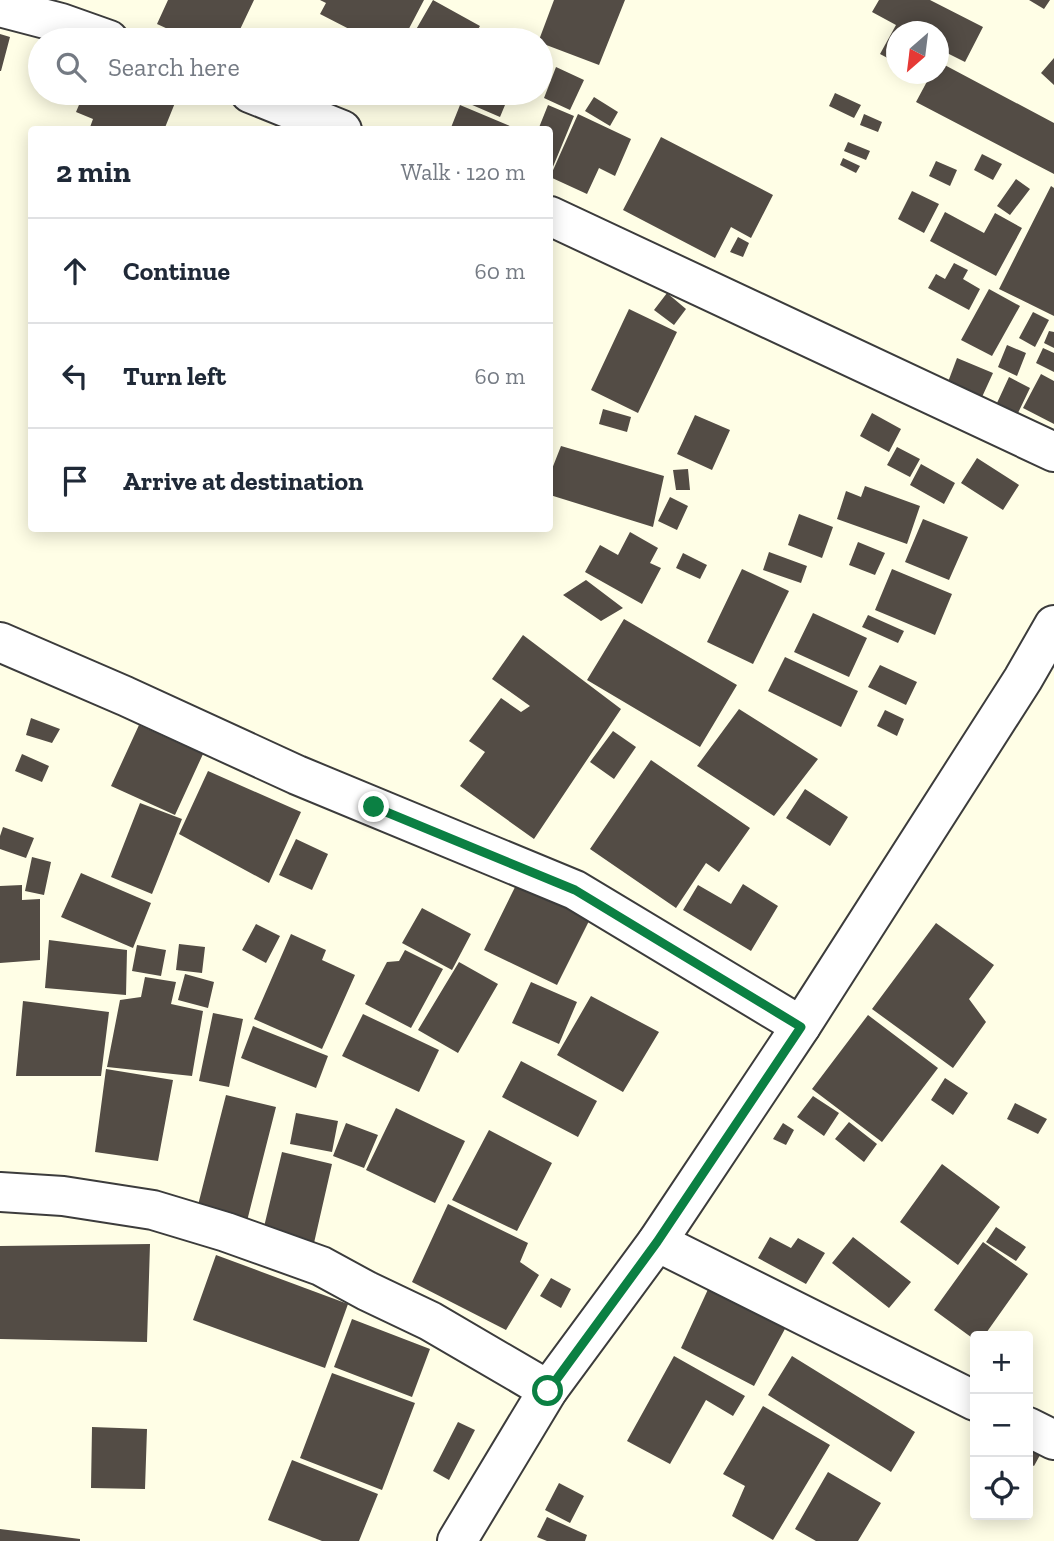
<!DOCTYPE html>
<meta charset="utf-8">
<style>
body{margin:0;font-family:"Zilla Slab",serif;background:#f2f2f3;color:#1f2937}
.controls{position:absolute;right:21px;bottom:21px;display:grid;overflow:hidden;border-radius:7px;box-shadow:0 4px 18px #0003}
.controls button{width:63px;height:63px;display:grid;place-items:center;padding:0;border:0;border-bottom:2px solid #e0e1e3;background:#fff;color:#1f2937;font:35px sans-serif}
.compass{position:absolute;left:886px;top:21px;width:63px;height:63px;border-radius:50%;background:#fff;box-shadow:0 4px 18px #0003;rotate:208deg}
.stop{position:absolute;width:21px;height:21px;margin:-16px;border:5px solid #0b8043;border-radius:50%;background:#fff}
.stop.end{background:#0b8043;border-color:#fff;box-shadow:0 2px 7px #0008}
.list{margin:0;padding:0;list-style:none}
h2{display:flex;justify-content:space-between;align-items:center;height:91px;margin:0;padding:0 28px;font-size:30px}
h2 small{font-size:23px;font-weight:400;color:#747a83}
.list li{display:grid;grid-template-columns:46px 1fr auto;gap:21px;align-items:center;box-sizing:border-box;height:105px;padding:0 28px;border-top:2px solid #e0e1e3}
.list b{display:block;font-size:26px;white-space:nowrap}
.list em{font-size:23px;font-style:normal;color:#747a83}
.icon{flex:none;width:38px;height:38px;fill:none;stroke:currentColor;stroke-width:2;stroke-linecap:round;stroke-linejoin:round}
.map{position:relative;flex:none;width:1054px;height:1541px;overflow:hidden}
.search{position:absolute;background:#fff;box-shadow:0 4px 18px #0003;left:28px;top:28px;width:525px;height:77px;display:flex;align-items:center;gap:18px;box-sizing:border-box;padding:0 24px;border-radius:38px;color:#747a83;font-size:26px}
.panel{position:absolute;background:#fff;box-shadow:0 4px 18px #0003;left:28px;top:126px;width:525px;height:406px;border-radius:7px}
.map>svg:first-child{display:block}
</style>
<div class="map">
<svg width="1054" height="1541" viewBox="0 0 1054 1541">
<rect width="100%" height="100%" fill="#fffee6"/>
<path fill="#534c45" d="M168,0H254L235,40H223L201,31L196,40H192L157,24Z
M320,0H424L403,40H348L353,31L320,14L326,3Z
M433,0L480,26L472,40H410Z
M554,0H625L599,65L541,43V40H539Z
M879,0H930L983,27L965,62L939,49V32H897V63L880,54L896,25L872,12Z
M1029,0H1050L1044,9Z
M483,31L506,40H479Z
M0,34L10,37L1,71H0Z
M1054,58V85L1041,73Z
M939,62L1054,123V174L916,102L931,74H939Z
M556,67L584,80L570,110L544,98Z
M84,93H179L164,130H89L93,119L76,112Z
M458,93H510L500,117L456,98Z
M835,93L861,105L854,118L829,106Z
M594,97L618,112L610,126L585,111Z
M460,105L517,129V130H450Z
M548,105L574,116L550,174V130H538Z
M578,114L631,139L615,176L599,168L587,194L550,177Z
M864,114L882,122L878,132L860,125Z
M661,137L773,195L751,238L731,227L715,258L623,210Z
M848,142L870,151L866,160L844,151Z
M982,154L1002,164L993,180L974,170Z
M843,158L860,166L856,173L840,165Z
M936,161L957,170L950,186L929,176Z
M1016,179L1030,189L1010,215L997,206Z
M1051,186L1054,188V316L999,289Z
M912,191L939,204L924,233L898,219Z
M945,212L984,233L995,213L1022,228L996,276L930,241Z
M738,237L749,243L743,257L730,252Z
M954,263L968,270L963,279L980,289L969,310L928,288L936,274L945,279Z
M989,289L1020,306L992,356L961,340Z
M667,293L686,309L674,325L654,310Z
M629,309L677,332L638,413L591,390Z
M1033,312L1049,320L1035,347L1019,338Z
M1049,331L1054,332V348L1044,343Z
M1007,345L1026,353L1017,376L998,367Z
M1043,348L1054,353V372L1036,363Z
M957,358L993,373L982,397L948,382Z
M1041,374L1054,381V424L1023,408Z
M1009,377L1030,388L1018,413L997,403Z
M603,409L631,417L627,432L599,424Z
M872,413L901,429L889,452L860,436Z
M695,415L730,430L712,470L677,454Z
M561,446L664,476L653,527L550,495V474Z
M897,447L920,459L910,477L887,465Z
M977,458L1019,485L1003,510L961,483Z
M921,464L955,483L944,504L910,485Z
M688,469L690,490H676L673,470Z
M865,486L920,506L907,544L837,519L846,491L861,497Z
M670,497L688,506L677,530L658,521Z
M799,514L833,527L822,558L788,545Z
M923,519L968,537L949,580L905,562Z
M630,532L658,548L650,563L661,568L642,604L585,572L600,545L618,555Z
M858,542L885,553L875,575L849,565Z
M769,552L807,566L801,583L763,570Z
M683,553L707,565L700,579L676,568Z
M742,569L789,591L753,664L707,642Z
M892,569L952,594L935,635L875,610Z
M586,580L623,608L601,621L563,595Z
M813,613L867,638L849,677L794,652Z
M868,615L904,631L898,643L862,627Z
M624,619L737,685L700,747L587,680Z
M523,635L621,709L534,839L460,786L485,752L469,741L501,698L521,712L530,706L492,679Z
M785,657L858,691L841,727L768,691Z
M880,665L917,682L906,705L868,687Z
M739,709L818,759L774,816L697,766Z
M885,710L904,719L897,736L877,726Z
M31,718L60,729L52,743L26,735Z
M139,725L203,754L175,815L111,786Z
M613,731L636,747L614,779L590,762Z
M22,754L49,766L42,782L15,771Z
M651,760L750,828L719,872L706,863L676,908L590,849Z
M208,771L301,812L269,883L179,834Z
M805,789L848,817L830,846L786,818Z
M140,803L182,819L152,894L111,877Z
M3,827L34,838L26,858L0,849V836Z
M296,839L328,854L312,890L279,875Z
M32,857L51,862L44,895L25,891Z
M81,873L151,903L133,948L61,917Z
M517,883L590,919L557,985L484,950Z
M743,884L778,906L751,951L683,910L698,885L731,904Z
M22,885V900L40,899V960L0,963V886Z
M422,908L471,934L452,970L402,943Z
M936,923L994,965L969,999L986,1022L953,1068L872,1009Z
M256,924L280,936L266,963L242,950Z
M291,934L326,950L322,960L355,975L322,1049L254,1019Z
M49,940L127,950L126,995L45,988Z
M179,944L205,947L202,973L176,970Z
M137,945L166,950L161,976L132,971Z
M405,950L443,969L411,1028L365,1004L387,962L399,961Z
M459,962L498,984L458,1053L418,1030Z
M185,974L214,982L208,1008L178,1000Z
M145,977L176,982L171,1004L203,1011L192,1076L107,1067L120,1000L141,997Z
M531,982L577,1002L559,1044L512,1023Z
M591,996L659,1032L623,1092L557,1055Z
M23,1001L109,1012L101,1076H16Z
M213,1013L243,1019L229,1087L199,1081Z
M363,1014L439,1050L419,1092L342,1056Z
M868,1015L938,1068L882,1142L812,1089Z
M253,1026L328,1056L316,1088L241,1058Z
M521,1061L597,1101L578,1137L502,1097Z
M106,1069L173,1080L158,1161L95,1152Z
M945,1078L968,1093L953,1115L931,1100Z
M226,1095L276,1107L247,1221L197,1209Z
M813,1096L839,1113L824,1136L797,1117Z
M1015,1103L1047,1119L1038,1134L1007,1119Z
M396,1108L465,1141L435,1203L366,1170Z
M296,1113L338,1121L332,1152L290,1144Z
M849,1122L877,1144L864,1162L835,1139Z
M346,1123L378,1135L364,1168L333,1156Z
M783,1123L794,1130L786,1145L773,1139Z
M489,1130L552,1163L517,1231L452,1200Z
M282,1152L332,1164L314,1243L263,1231Z
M942,1164L1000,1207L958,1265L900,1222Z
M448,1204L528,1243L520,1262L539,1275L506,1330L412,1282Z
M996,1227L1026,1247L1016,1261L986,1242Z
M770,1237L791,1248L798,1238L825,1253L806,1284L758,1258Z
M853,1237L911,1282L889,1308L832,1263Z
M983,1242L1028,1274L984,1336H975V1340L934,1310Z
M150,1244L147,1342L0,1339V1246Z
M216,1255L348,1304L325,1368L193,1320Z
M551,1278L571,1289L561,1308L540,1296Z
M710,1285L786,1327L754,1386L681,1348Z
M352,1319L430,1349L412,1397L334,1367Z
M674,1356L745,1396L733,1416L706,1400L670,1464L627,1441Z
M792,1356L915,1432L891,1472L768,1395Z
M332,1373L415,1403L382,1490L300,1458Z
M763,1406L830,1445L773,1540L732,1516L745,1486L723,1474Z
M458,1422L475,1430L449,1480L433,1471Z
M92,1427L147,1429L145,1489L91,1488Z
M1028,1437L1045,1446L1034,1466L1028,1463Z
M292,1460L378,1494L359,1541H322L268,1520Z
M828,1472L881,1503L858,1541H816L795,1529Z
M559,1483L584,1496L570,1523L545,1510Z
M547,1517L587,1535L585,1541H547L537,1537Z
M0,1529L80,1539V1541H0Z"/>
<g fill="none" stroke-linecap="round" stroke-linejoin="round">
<g stroke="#3c3c3c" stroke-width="42">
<path id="minor" d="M0,7L61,23L109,40
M250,93L342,130
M550,216L1054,452
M0,642L125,696L297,775L575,890L801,1026
M0,1192L63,1196L153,1210L226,1232L321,1266L367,1291L430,1321L548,1390
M657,1242L975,1401
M1028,1427L1054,1440"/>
</g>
<g stroke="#3c3c3c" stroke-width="42">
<path id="tertiary" d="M457,1541L548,1390L657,1242L801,1026L1023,679L1054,625"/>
</g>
<use href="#minor" stroke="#fff" stroke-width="38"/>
<use href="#tertiary" stroke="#fff" stroke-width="38"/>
</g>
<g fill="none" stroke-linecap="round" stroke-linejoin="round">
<path stroke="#0b8043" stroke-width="9" d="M374,807L575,890L801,1027L657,1242L548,1391"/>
</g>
</svg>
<div class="controls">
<button>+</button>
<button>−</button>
<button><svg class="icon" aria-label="locate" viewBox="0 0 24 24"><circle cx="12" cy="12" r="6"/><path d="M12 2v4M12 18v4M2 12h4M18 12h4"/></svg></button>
</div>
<svg class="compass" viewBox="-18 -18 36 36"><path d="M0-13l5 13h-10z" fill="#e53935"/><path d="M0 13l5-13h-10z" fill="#747a83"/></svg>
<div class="stop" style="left:548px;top:1391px"></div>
<div class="stop end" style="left:374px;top:807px"></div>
<div class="search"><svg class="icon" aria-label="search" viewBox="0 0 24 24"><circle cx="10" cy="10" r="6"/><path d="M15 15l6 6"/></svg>Search here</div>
<section class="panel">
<h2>2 min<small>Walk · 120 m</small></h2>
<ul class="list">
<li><svg class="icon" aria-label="ahead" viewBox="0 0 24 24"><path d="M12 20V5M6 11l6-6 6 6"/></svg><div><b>Continue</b></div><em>60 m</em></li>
<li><svg class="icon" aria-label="left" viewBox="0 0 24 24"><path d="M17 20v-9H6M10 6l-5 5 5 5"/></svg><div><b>Turn left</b></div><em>60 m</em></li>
<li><svg class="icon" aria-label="arrive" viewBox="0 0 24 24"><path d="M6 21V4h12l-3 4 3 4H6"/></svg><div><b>Arrive at destination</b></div></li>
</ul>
</section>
</div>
